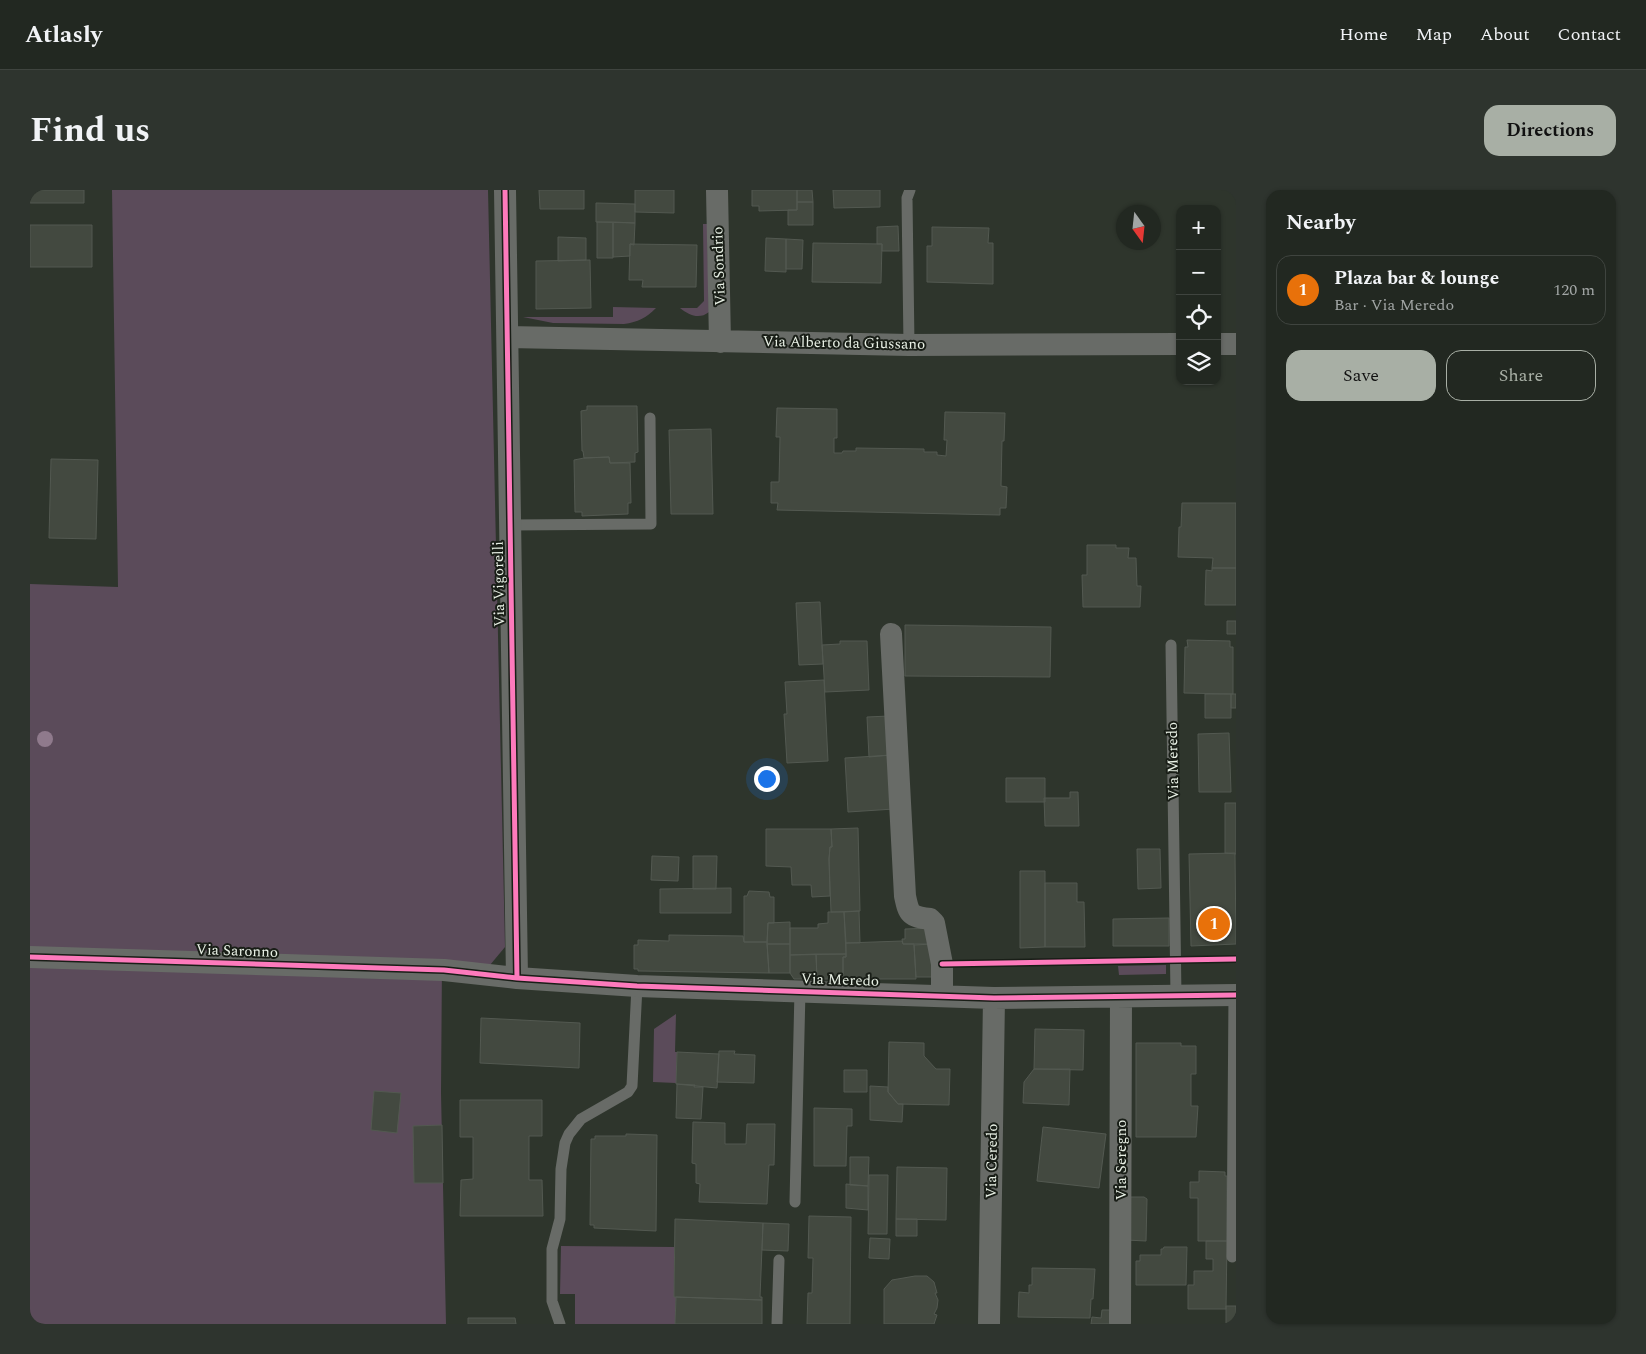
<!DOCTYPE html>
<meta charset="utf-8">
<style>
body{margin:0;font-family:Spectral,serif;background:#2e342e;color:#f1f3f6}
.controls{position:absolute;right:15px;top:15px;display:grid;overflow:hidden;border-radius:10px;box-shadow:0 1px 4px #0004}
.controls button{width:45px;height:45px;display:grid;place-items:center;padding:0;border:0;border-bottom:1px solid #3f443f;background:#222821;color:#f1f3f6;font:25px sans-serif}
.compass{position:absolute;left:1086px;top:15px;width:45px;height:45px;border-radius:50%;background:#222821;box-shadow:0 1px 4px #0004;rotate:165deg}
.you{position:absolute;left:736px;top:588px;width:18px;height:18px;margin:-12px;border:4px solid #fff;border-radius:50%;background:#1a73e8;box-shadow:0 0 0 8px #1a73e833}
.badge{display:grid;place-items:center;width:32px;height:32px;border-radius:50%;background:#a8afa5;color:#fff;font-size:16px;font-weight:700}
.pin{position:absolute;translate:-50% -50%;border:2px solid #fff;box-shadow:0 1px 5px #0006}
.list{margin:0;padding:0;list-style:none}
h2{display:flex;justify-content:space-between;align-items:center;height:65px;margin:0;padding:0 20px;font-size:21px}
h2 small{font-size:16px;font-weight:400;color:#a2a6a5}
.list li{display:grid;grid-template-columns:32px 1fr auto;gap:15px;align-items:center;box-sizing:border-box;height:70px;margin:0 10px 10px;padding:0 10px;border:1px solid #3f443f;border-radius:15px}
.list b{display:block;font-size:19px;white-space:nowrap}
.list p{margin:0;font-size:16px;white-space:nowrap;color:#a2a6a5}
.list em{font-size:16px;font-style:normal;color:#a2a6a5}
.actions{display:flex;gap:10px;padding:15px 20px}
.actions a{flex:1;padding:11px 0;border:1px solid #a8afa5;border-radius:15px;text-align:center;font-size:18px;color:#a8afa5}
.actions .main{background:#a8afa5;color:#111}
.icon{flex:none;width:28px;height:28px;fill:none;stroke:currentColor;stroke-width:2;stroke-linecap:round;stroke-linejoin:round}
.map{position:relative;flex:none;width:1206px;height:1134px;overflow:hidden;border-radius:15px}
header{display:flex;align-items:center;gap:30px;box-sizing:border-box;height:70px;padding:0 25px;background:#222821;border-bottom:1px solid #3f443f}
header strong{font-size:24px}
nav{display:flex;gap:28px;margin-inline-start:auto;font-size:18px}
.intro{display:flex;align-items:center;justify-content:space-between;box-sizing:border-box;height:120px;padding:0 30px}
h1{margin:0;font-size:35px}
.button{padding:12px 22px;border-radius:15px;background:#a8afa5;color:#111;font-size:18px;font-weight:700}
main{display:flex;gap:30px;padding:0 30px}
aside{flex:1;background:#222821;border-radius:15px;box-shadow:0 1px 4px #0004}
.map>svg:first-child{display:block}
</style>
<header>
<strong>Atlasly</strong>
<nav><a>Home</a><a>Map</a><a>About</a><a>Contact</a></nav>
</header>
<div class="intro"><h1>Find us</h1><a class="button">Directions</a></div>
<main>
<div class="map">
<svg width="1206" height="1134" viewBox="0 0 1206 1134">
<rect width="100%" height="100%" fill="#2e352c"/>
<path fill="#5b4b5a" d="M82,0H458L475,757L460,775L412,773L411,903L416,1134H0V394L88,397Z
M673,34H677L679,122C669,130 659,125 650,118H667L674,111Z
M583,117L626,118C616,128 608,132 594,134L523,133L493,127H583Z
M1136,775V784L1089,785L1088,776Z
M646,824L645,862H647L646,893L623,892L624,839Z
M531,1056L644,1057V1106L646,1107L645,1134H545V1104H530Z"/>
<path fill="#434940" stroke="#535951" d="M0,0H54V13H0Z
M509,0H554V19H510Z
M605,0H644V23L605,22Z
M722,0H767V20L729,21V16H722Z
M767,0H782L783,12H767Z
M803,0H850V17L804,18Z
M767,12H783V35H758V20H767Z
M566,13L605,14V33L566,32Z
M567,32H583V68H567Z
M583,32L605,33L604,55L600,54V66L583,67Z
M0,35H62V77H0Z
M868,36L869,61H852V54H847V37Z
M902,37L959,38L958,53H963V94L897,92V56H902Z
M528,47L556,48V70L528,71Z
M736,48L756,49V82L735,81Z
M756,49L773,50L772,79H756Z
M783,53L852,54L851,93L782,92Z
M600,54L667,55L666,97H612L613,90H599Z
M560,70L561,118L506,119V71Z
M557,216H607L608,262L605,263V272L580,273L579,267L554,268L553,261H552L551,221L557,220Z
M747,218L807,219V248H804V263H812L813,261H826V258L894,259V262H907V265L916,266L917,250H914L915,222L975,223L974,251H972L971,296L977,297L976,318H970V325L747,320L748,313H741V292H749L750,247H746Z
M681,239L683,324H641L639,240Z
M579,267L580,273H600L601,313H598V324L552,326V322H545L544,270L554,268Z
M21,269L68,270L66,349L19,348Z
M1152,313H1206V378H1182L1183,368L1148,367L1149,337H1151Z
M1057,355H1086V358H1099L1098,368H1106L1107,396H1111L1110,417H1053L1052,385H1057Z
M1182,378H1206V415H1175L1176,380L1182,381Z
M790,412L793,474L769,475L766,413Z
M1197,431H1206V444H1197Z
M875,435L1021,437L1020,487L875,486Z
M1157,450L1200,451V457H1203V504L1154,503L1155,457H1158Z
M810,451H837L839,500L795,502L792,455L810,454Z
M794,490L798,571L757,573L754,524H757L755,492Z
M1175,504H1201V528H1175Z
M1201,504H1206V518H1201Z
M859,526L861,565L839,567L837,527Z
M1199,543L1201,602H1169L1168,544Z
M861,565L864,619L818,622L815,568Z
M976,588H1015V612H976Z
M1040,602H1048L1049,636H1015L1014,608H1040Z
M1195,613H1206V664L1195,663Z
M828,638L830,721L801,722L799,669L800,657H802L801,639Z
M736,639H801L802,657H800L799,669L800,706L782,707L781,695H762L761,677L736,676Z
M1107,659H1130L1131,698L1108,699Z
M1205,663L1206,754L1161,756L1159,664Z
M622,666L649,667L648,691L621,690Z
M663,666H687L686,699H663Z
M990,681H1015V757L990,758Z
M1015,693H1047V712H1054L1055,757H1015Z
M701,698V723H630V699Z
M719,701L739,702L740,707H744V733H738L737,752H714V706H717Z
M829,721L830,753H816L814,722Z
M798,722H814L816,764L760,765V738H788V734L798,733Z
M1139,728V756H1083V729Z
M760,732V754H737L738,733Z
M902,738L903,754H873L872,749H875V739Z
M639,745L713,746L714,752H737L739,783L608,781V779H604V755H608V750L639,751Z
M872,751L873,754H884L886,789H813V767H816V753Z
M737,754H760V783H739Z
M903,754L905,787H886L884,755Z
M786,764H816V767H813V789H787Z
M786,764L787,789H764L760,783V765Z
M451,828L550,833L549,878L450,873Z
M1005,839L1054,840L1053,880L1004,879Z
M859,852L894,853V866L906,879H920L919,915L868,914L858,902Z
M1106,853H1151V856H1166V884H1161V916H1168L1166,947H1106Z
M689,861H705L704,864L725,865L724,893L687,892Z
M647,862L689,864L687,898L646,894Z
M1004,879H1040L1039,915L993,913L994,892Z
M814,880H837V902H814Z
M647,894L665,895L664,897H673L671,929L646,928Z
M840,896L858,897V902L868,914H873L872,932L840,930Z
M344,901L371,903L367,943L341,940Z
M430,910H512V946H499V990H512L513,1026H430L431,990L443,989V947H430Z
M784,918L822,919V936H817L816,976H784Z
M663,932L695,933V954H716L717,934H745L744,975H739L737,1014L669,1012L670,994L666,993V974L662,973Z
M412,935L413,993H384L383,936Z
M1013,937L1076,944L1069,998L1007,991Z
M596,944L627,945L626,1041L564,1038V1035H560L561,949H565V946H596Z
M820,967H839L838,996L820,995Z
M867,977L917,978L916,1030L866,1029Z
M1169,981L1195,982V986H1197V1051H1168V1008H1160V992H1169Z
M839,985H858L857,1044H838Z
M816,994L838,996V1020L816,1018Z
M1097,1007H1114L1117,1009L1116,1051L1096,1050Z
M779,1026L821,1027L820,1134H777L778,1103H782L783,1068H778Z
M645,1029L733,1033L730,1107H732V1110L644,1107Z
M866,1029H887V1046H866Z
M733,1033L759,1034L758,1061L732,1060Z
M840,1048L860,1049L859,1069L839,1068Z
M1176,1051H1197L1196,1119H1158V1095H1164V1081H1183V1069H1176Z
M1134,1057H1157L1156,1095H1106V1071H1110V1065H1131V1059H1133Z
M1002,1078L1065,1079L1063,1109H1061L1060,1128L988,1127L989,1102L999,1103V1095H1002Z
M885,1086H897L904,1092L907,1103H905L908,1110L907,1118L904,1124L907,1125L904,1134H854V1099L862,1090Z
M646,1107L732,1110V1134H645Z
M1196,1116H1206V1134H1196Z
M1072,1120H1084V1134H1061L1062,1127L1071,1128Z
M438,1128H485L486,1134H438Z"/>
<g fill="none" stroke-linecap="round" stroke-linejoin="round">
<path stroke="#686b67" stroke-width="11" d="M879,155L877,8L880,0
M481,335L621,334L620,228
M1141,455L1146,806
M765,1012L770,801
M1202,1067L1204,805
M530,1134L522,1111V1059L530,1029L531,979L535,953L539,944L551,929L598,902L602,896L607,796
M747,1134L749,1070"/>
<path stroke="#686b67" stroke-width="22" d="M475,0L487,788
M687,0L690,152
M478,147L879,155L1150,154
M1187,154H1206
M861,444L875,706C879,725 880,726 900,729L904,733L912,774V806
M0,767L414,780L487,788L607,796L964,808L1206,805
M1090,1132L1091,807
M959,1134L964,808"/>
<g stroke="#191e17" stroke-width="8">
<path id="cycleway" d="M475,0L487,788
M0,767L414,780L487,788L607,796L964,808L1206,805
M912,774L1206,769"/>
</g>
<use href="#cycleway" stroke="#fd7abc" stroke-width="5"/>
</g>
<circle fill="#8f7a8c" cx="15" cy="549" r="8"/>
<g text-anchor="middle" dominant-baseline="central" stroke-width="4" stroke-linejoin="round" paint-order="stroke">
<g font-size="15" fill="#e9f1e6" stroke="#191e17">
<text transform="translate(689 76) rotate(-92)">Via Sondrio</text>
<text transform="translate(814 153) rotate(1)">Via Alberto da Giussano</text>
<text transform="translate(469 394) rotate(-91)">Via Vigorelli</text>
<text transform="translate(1143 571) rotate(-91)">Via Meredo</text>
<text transform="translate(207 761) rotate(2)">Via Saronno</text>
<text transform="translate(810 790) rotate(2)">Via Meredo</text>
<text transform="translate(1091 970) rotate(-90)">Via Seregno</text>
<text transform="translate(962 971) rotate(-89)">Via Ceredo</text>
</g>
</g>
</svg>
<div class="controls">
<button>+</button>
<button>−</button>
<button><svg class="icon" aria-label="locate" viewBox="0 0 24 24"><circle cx="12" cy="12" r="6"/><path d="M12 2v4M12 18v4M2 12h4M18 12h4"/></svg></button>
<button><svg class="icon" aria-label="layers" viewBox="0 0 24 24"><path d="M12 4l9 5-9 5-9-5zM3 14l9 5 9-5"/></svg></button>
</div>
<svg class="compass" viewBox="-18 -18 36 36"><path d="M0-13l5 13h-10z" fill="#e53935"/><path d="M0 13l5-13h-10z" fill="#a2a6a5"/></svg>
<div class="you"></div>
<div class="pin badge" style="left:1184px;top:734px;background:#e8710a">1</div>
</div>
<aside>
<h2>Nearby<small></small></h2>
<ul class="list">
<li><span class="badge" style="background:#e8710a">1</span><div><b>Plaza bar &amp; lounge</b><p>Bar · Via Meredo</p></div><em>120 m</em></li>
</ul>
<div class="actions"><a class="main">Save</a><a>Share</a></div>
</aside>
</main>
